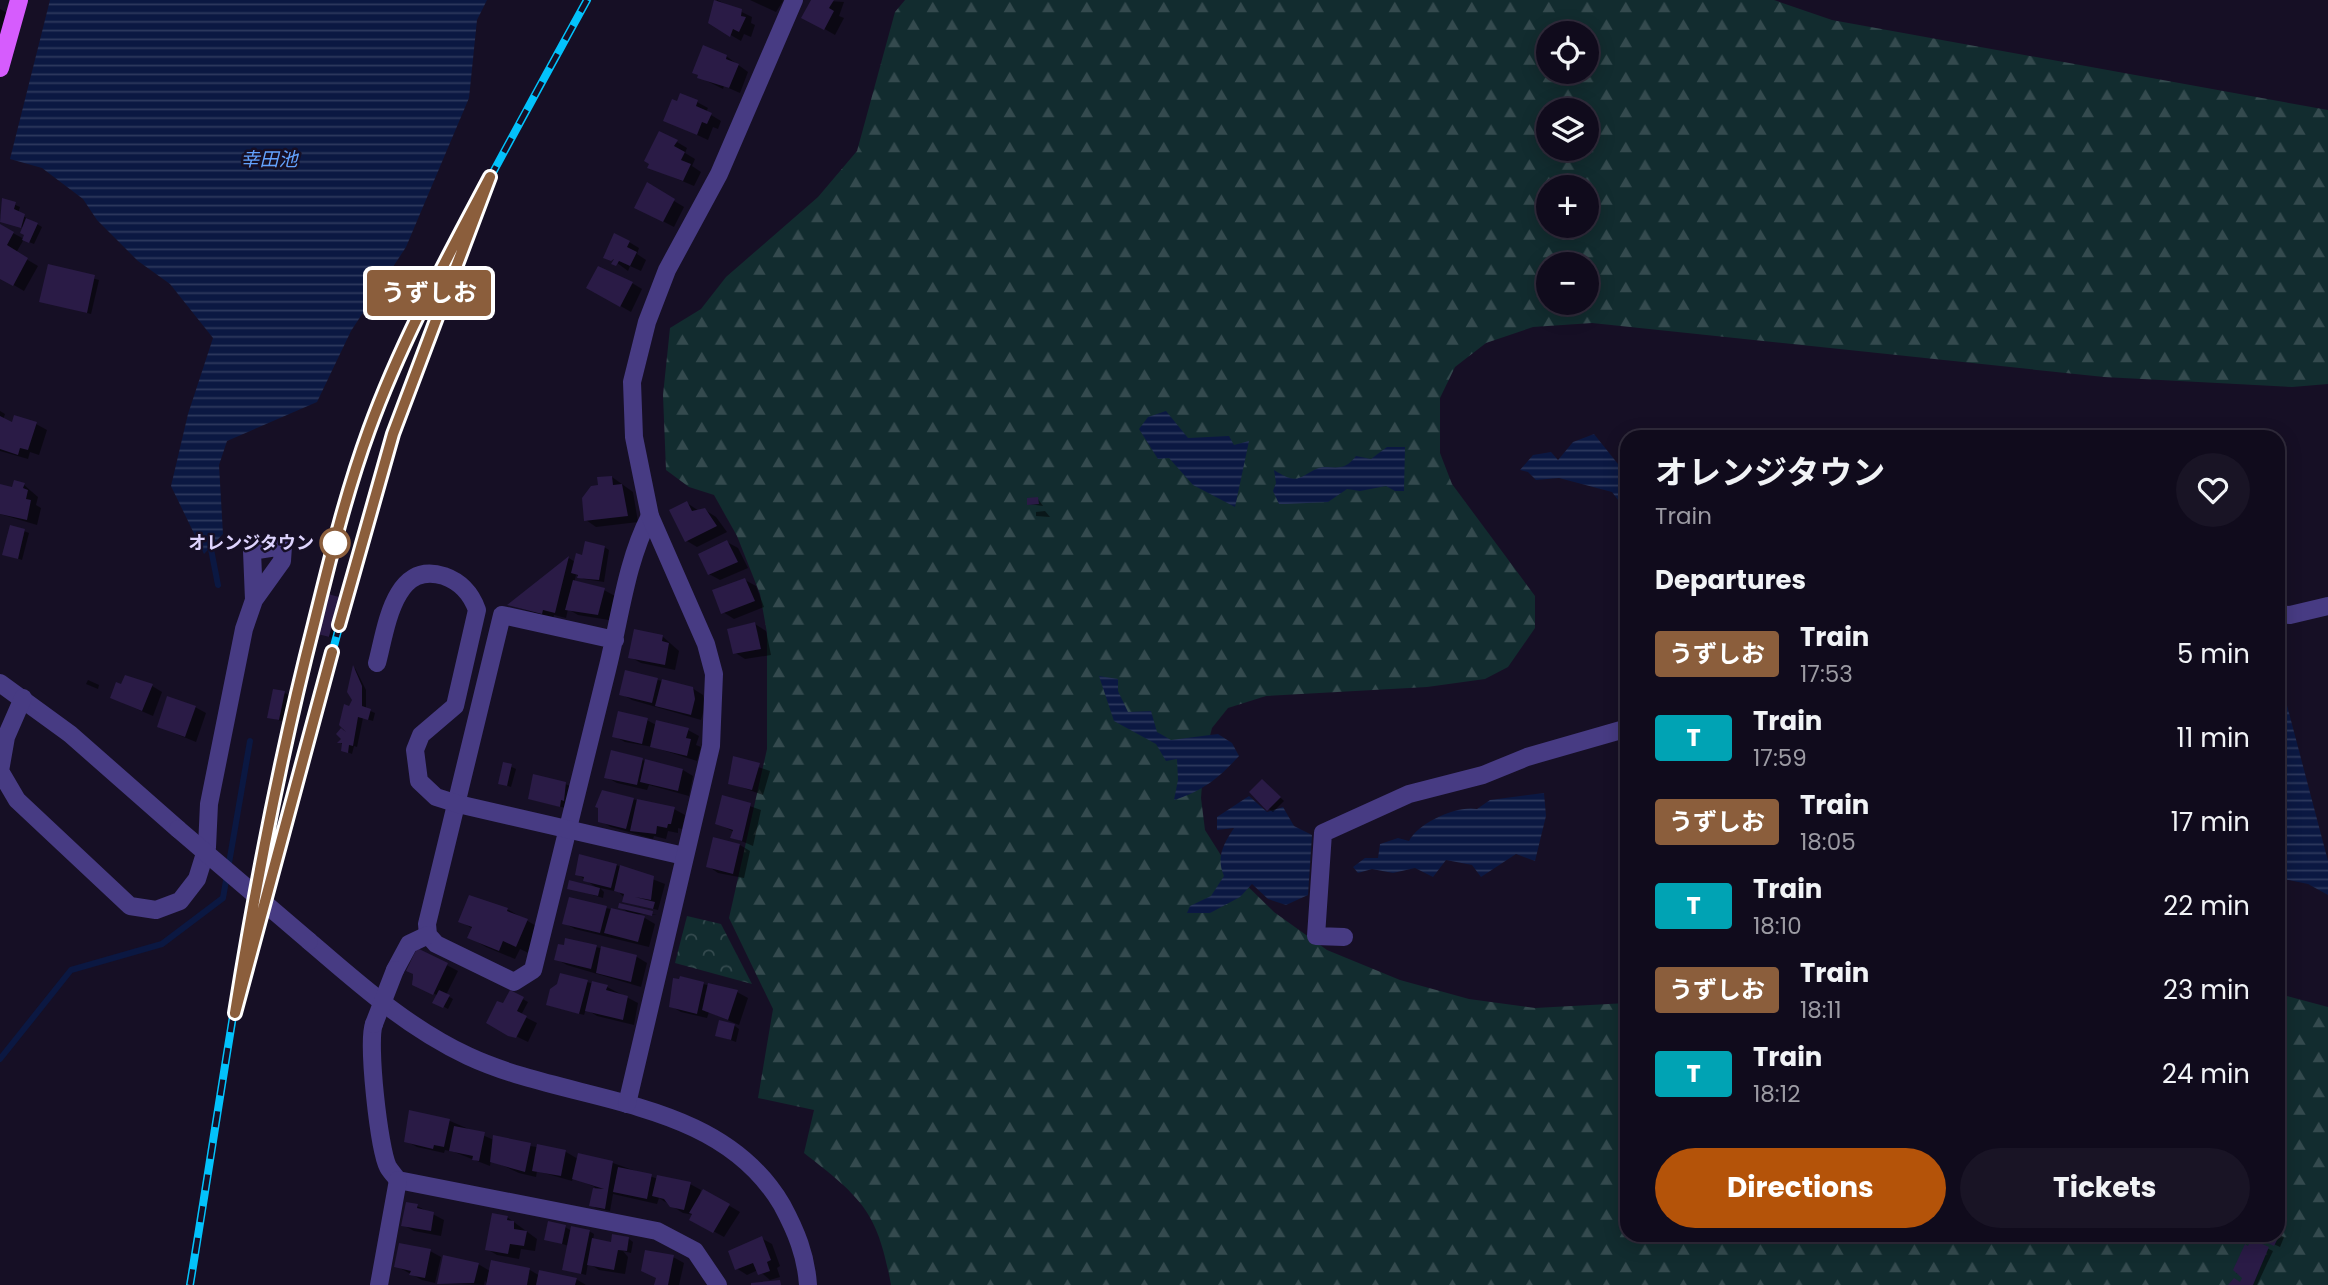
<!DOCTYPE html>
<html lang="en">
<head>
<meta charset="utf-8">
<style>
	body { margin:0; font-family:Poppins,"Noto Sans JP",sans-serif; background:#191425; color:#f1f3f6; height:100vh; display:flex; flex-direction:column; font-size:26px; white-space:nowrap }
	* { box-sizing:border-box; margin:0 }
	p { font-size:23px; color:#9c9ba3 }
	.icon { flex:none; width:38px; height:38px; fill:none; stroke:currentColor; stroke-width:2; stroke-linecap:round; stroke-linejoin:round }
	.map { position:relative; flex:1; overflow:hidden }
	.sheet { position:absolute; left:1620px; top:430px; width:665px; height:812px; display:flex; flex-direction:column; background:#100b1c; border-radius:21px; box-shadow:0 4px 18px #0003,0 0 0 2px #302b3b }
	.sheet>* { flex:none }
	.badge { padding:0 14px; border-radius:5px; font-size:24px; line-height:46px }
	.fabs { position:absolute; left:1536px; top:21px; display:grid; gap:14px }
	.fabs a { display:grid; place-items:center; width:63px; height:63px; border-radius:50%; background:#100b1c; box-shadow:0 4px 18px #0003,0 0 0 2px #302b3b; font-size:35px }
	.map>.badge { position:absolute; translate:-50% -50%; box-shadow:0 0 0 4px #fff }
	h2 { padding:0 35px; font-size:26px; line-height:63px }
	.round { display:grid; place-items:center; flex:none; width:74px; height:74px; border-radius:37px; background:#191425 }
	.headline { display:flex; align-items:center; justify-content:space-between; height:119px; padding:0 35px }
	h1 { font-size:33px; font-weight:700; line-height:52px }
	.button { display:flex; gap:14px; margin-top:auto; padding:14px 35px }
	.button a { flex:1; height:80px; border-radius:42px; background:#b45309; color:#fff; font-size:28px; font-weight:700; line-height:80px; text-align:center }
	.button a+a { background:#191425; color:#f1f3f6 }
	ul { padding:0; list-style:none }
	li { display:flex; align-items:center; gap:21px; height:84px; padding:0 35px }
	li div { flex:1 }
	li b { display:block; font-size:26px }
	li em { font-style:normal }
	li .badge { min-width:77px; font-weight:700; text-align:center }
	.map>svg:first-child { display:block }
	.forest { fill:url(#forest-firs); fill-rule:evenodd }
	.park { fill:url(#park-crowns) }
	.water { fill:url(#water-rules) }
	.shadow { fill:#0007 }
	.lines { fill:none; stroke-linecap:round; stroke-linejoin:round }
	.stream { stroke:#0b1842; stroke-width:6 }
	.building { fill:#2a1b46 }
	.minor { stroke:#473b83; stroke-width:18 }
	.major { stroke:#d65cfd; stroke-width:18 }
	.rail-casing { stroke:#03c2fb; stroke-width:8 }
	.rail { stroke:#160f25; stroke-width:5; stroke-dasharray:16; stroke-linecap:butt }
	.minor-bridge { stroke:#473b83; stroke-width:18 }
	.line-casing { stroke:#fff; stroke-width:16 }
	.line { stroke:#8b5e3c; stroke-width:10 }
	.stop-dot { fill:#fff; stroke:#8b5e3c; stroke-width:3.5 }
	.labels { text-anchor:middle; stroke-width:5; stroke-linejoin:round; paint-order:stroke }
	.stop-label { font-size:18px; font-weight:bold; fill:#ded4fe; stroke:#160f25; text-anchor:end }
	.water-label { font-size:19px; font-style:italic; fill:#63a2fd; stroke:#160f25 }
</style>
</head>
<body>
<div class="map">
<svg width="2328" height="1285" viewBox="0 0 2328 1285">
	<defs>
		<pattern id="forest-firs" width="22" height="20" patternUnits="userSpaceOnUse" patternTransform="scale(1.75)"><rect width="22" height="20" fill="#122c2f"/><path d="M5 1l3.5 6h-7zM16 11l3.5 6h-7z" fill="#344a4e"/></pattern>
		<pattern id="park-crowns" width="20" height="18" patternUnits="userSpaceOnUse" patternTransform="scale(1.75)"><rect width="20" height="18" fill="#122c2f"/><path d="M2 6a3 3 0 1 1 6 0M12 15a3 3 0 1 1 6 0" fill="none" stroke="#344a4e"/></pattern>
		<pattern id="water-rules" width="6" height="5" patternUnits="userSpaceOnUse" patternTransform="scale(1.75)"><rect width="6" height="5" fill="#0b1842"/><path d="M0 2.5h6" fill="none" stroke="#2e395e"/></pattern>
	</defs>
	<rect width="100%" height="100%" fill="#160f25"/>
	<path class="forest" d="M905,0H1774L1832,20L2328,110V384L2292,387L2104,377L1592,323L1533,327L1486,343L1455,367L1440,398V453L1452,484L1535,596V628L1508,667L1485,679L1427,687L1266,696L1228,708L1212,728L1204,759L1201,798L1205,830L1229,868L1274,912L1327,950L1400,980L1469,999L1535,1008L1627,1003L1628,1236H2278L2279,994L2328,1007V1285H891C878,1212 862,1198 804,1153L814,1110L758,1098L773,1009L729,918L767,749V633L760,594L737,536L714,495L689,487L666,470L663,395L670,328L701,309L726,277L818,197L857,151L895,12ZM1549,33H1587V72H1549ZM1549,110H1587V149H1549ZM1549,187H1587V226H1549ZM1549,264H1587V303H1549Z"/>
	<path class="park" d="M687,916L721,924L752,984L675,963Z"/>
	<g class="water">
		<path d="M50,0H487L477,20L469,98L406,247L351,331L317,402L227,441L219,465L223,534L204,554L171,486L188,414L213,338L170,284L138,261L97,220L83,199L42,168L10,159Z"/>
		<path d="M1166,411L1188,438L1229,436L1234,445L1249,441L1235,507L1193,485L1169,458L1158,459L1139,429L1148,417Z"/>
		<path d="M1594,434L1618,464L1627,460V506L1621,504L1612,492L1559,478L1536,480L1528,472L1520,470L1533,455L1551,452L1558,460L1573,442Z"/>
		<path d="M1387,447H1405L1404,491H1395L1386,486L1360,491L1347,489L1328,502L1286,504H1279L1273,491L1276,483L1274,470C1279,473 1285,477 1290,478C1300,481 1307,473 1316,469C1331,463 1342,475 1356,456L1371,459Z"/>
		<path d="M2278,671L2328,861V895L2308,884L2279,878Z"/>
		<path d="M1099,676L1118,679V691L1128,712L1151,711L1157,732L1171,740L1218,734L1232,743L1239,756C1219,778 1203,791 1174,800L1178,780L1177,759L1166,761L1156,744L1114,721Z"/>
		<path d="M1544,793L1546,816L1535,861L1516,854L1481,877L1472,865L1446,860L1433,877L1415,868L1393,873L1372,869L1358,873L1353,867L1365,858H1378L1380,844L1398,838L1409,841C1418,823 1457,805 1477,809L1490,800Z"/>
		<path d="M1249,796L1267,812L1283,807L1294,826L1312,835L1308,895L1286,905L1268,899L1252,884L1240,897L1210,913H1187L1190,906L1211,896L1224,876C1216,857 1223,845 1234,828L1217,830V817Z"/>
	</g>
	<g class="shadow">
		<path d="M717,0L752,17L751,23L755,25L751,37L744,34L741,41L710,23Z"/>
		<path d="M750,0H782L783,1L776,12Z"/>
		<path d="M814,0L844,2L839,16L844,18L835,35L804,17Z"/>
		<path d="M0,9L13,16L0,65Z"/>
		<path d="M726,56L748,72L740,93L724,86L723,89L699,77Z"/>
		<path d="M697,102L708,108L706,112L721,121L718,129L713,127L708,140L665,120L678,103Z"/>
		<path d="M677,142L687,148L685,153L695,159L692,166L701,172L694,186L649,167Z"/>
		<path d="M648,185L684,207L674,227L647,213Z"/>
		<path d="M4,200L20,207L18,213L42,227L34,244L29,242L24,228L0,221Z"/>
		<path d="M0,226L24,239L16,253L38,266L24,291L0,277Z"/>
		<path d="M629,242L639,248L637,254L646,260L641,271L630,266L628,271L605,254Z"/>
		<path d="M49,266L99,280L91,314L41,301Z"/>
		<path d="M632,283L642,289L631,312L589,288Z"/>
		<path d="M0,411L5,414L3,420L13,424H36L47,430L39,455L30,452L28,459L0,451Z"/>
		<path d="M612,477L633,492L638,522L596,527L586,520L600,487Z"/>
		<path d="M24,485L38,497L36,505L41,508L37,525L0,514V486L13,489Z"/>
		<path d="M1038,499L1043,506L1029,504Z"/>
		<path d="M687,503L699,511L705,510L716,517L727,532L697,547L687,541Z"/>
		<path d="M1045,511L1050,517L1036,516V512Z"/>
		<path d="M24,531L29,533L22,560L5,554Z"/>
		<path d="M727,542L738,548L748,568L720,580L709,574Z"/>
		<path d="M604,547L609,550L604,582L584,579L576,575L574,583L604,590L615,596L609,620L578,615L568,609L566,618L554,615L553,619L510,605L569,558L575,562Z"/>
		<path d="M745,580L756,586L764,607L734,619L723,612Z"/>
		<path d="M338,599L343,602L334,638L325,636L320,633Z"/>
		<path d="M755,624L766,631L771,655L745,659L734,652Z"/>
		<path d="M662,636L679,651L675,670L641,663L630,657Z"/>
		<path d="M355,668L366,690V709L375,713L373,721L363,718L357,747L354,746L352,754L343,750V745L340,742L343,739L338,734L344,728L354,700L349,692Z"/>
		<path d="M88,680L99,685L98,689L86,684Z"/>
		<path d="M658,680L692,688L703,695L705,706L701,720L632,700L621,694Z"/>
		<path d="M152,686L162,692L153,716L123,703Z"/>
		<path d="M285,693L289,695L284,722L269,717Z"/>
		<path d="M195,707L206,713L196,742L159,727Z"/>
		<path d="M647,720L656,725L688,730L699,736L696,745L701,747L697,761L653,747L625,742L614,736Z"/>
		<path d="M734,759L770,771L763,795L730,783Z"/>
		<path d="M642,760L683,770L693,776L689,796L649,785L647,790L617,783L606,777Z"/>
		<path d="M505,764L516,769L511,787L500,783Z"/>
		<path d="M1263,781L1284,801L1273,812L1269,809Z"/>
		<path d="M565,784L570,786L565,808L530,798Z"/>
		<path d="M602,792L674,809L685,815L682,829L678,828V833L668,831L666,839L654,836L653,839L611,827L600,821V808L597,806Z"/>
		<path d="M724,797L761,810L753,846L732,837L734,832L717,823Z"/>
		<path d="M740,845L750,851L744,878L718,873L708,866Z"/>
		<path d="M616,865L665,884L658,910L629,903L619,892L600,888L604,892L603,898L569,888H597L577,874Z"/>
		<path d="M620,907L657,915L638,914L655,924L649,947L575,929L564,923L606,908L629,913Z"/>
		<path d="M507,909L543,930L533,955L520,949L515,959L486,947L469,937L473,929L460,921Z"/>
		<path d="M596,947L637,957L647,963L641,987L567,965L556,959Z"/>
		<path d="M418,950L458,971L446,995L453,999L448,1009L435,1002L438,996L412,980Z"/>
		<path d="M587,982L607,987L638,1003L634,1025L597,1016L586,1009L584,1015L548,1005Z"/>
		<path d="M703,984L737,992L748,998L739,1025L709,1012L707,1018L681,1012L671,1006Z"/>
		<path d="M510,992L528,1002L521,1015L537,1023L528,1042L499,1028Z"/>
		<path d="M732,1024L739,1029L736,1042L717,1035Z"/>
		<path d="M410,1113L450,1121L494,1140L566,1152L578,1159L613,1163L658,1179L690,1184L701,1190L699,1198L704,1191L740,1212L724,1237L691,1219L694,1215L683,1213L659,1198L657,1204L613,1194L610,1211L596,1208L591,1205L595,1187L573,1178L572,1181L537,1171L536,1177L519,1173L491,1160L490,1166L454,1152L445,1150L444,1153L417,1147L406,1141Z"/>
		<path d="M417,1206L444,1220L441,1236L414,1231L403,1225Z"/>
		<path d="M507,1217L537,1239L535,1251L521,1249L519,1259L497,1255L487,1249Z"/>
		<path d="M565,1227L572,1231H589L594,1234L593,1240L614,1244L629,1239L633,1242L631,1253L623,1251L628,1257L625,1274L599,1270L588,1263L586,1275L564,1269L569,1246L546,1239Z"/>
		<path d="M2278,1234L2284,1237L2280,1247L2261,1238Z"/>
		<path d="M761,1238L772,1244L780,1266L777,1268L780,1277L770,1280L758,1270L747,1275L736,1268Z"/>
		<path d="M2252,1241L2273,1251L2257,1285H2231L2241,1284L2244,1277L2236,1273L2246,1247L2249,1248Z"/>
		<path d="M430,1251L441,1257L435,1283L422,1280L396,1266Z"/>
		<path d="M673,1257L684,1263L679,1285H657Z"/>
		<path d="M478,1264L490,1271L530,1270L540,1276L576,1279L586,1285H487L485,1280L484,1285L439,1283Z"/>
	</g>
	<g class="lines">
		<g class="stream">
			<path d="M209,539L218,585"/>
			<path d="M0,1059L71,970L162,944L223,898L250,741"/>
		</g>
	</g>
	<g class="building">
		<path d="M714,0L742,9L741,16L746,17L739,32L733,29L730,37L708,23Z"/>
		<path d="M811,0H834L829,8L834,11L824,30L801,18Z"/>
		<path d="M703,45L727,55L726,59L739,64L729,88L697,78L698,75L692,73Z"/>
		<path d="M680,93L698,100L696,106L712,113L707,124L702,122L697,135L663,121L672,99L677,101Z"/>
		<path d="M659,131L678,140L674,146L685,152L681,160L691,164L683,181L647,168L649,164L644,161Z"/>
		<path d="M647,182L675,199L663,222L634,208Z"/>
		<path d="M2,198L16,202L14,209L25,214L21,228L0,222Z"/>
		<path d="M26,218L38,223L29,243L22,240L24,235L20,233Z"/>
		<path d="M0,224L14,232L7,245L28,258L13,286L0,279Z"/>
		<path d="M614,233L630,241L627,247L637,252L630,266L619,261L616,266L611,264L614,259L611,261L603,258Z"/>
		<path d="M48,264L95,275L87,313L39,302Z"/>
		<path d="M598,266L633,282L620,307L586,288Z"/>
		<path d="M14,415L37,422L28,450L20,448L18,455L0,449V416L12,422Z"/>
		<path d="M612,476L613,485L622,484L628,516L584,521L582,498L591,486L598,485L597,477Z"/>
		<path d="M14,480L25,483L23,488L28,490L26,499L31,500L27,520L0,514V484L12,487Z"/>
		<path d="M1038,497L1039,504L1027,505V498Z"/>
		<path d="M687,501L692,511L705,508L717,526L685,542L669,510Z"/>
		<path d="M10,525L25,529L18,559L2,555Z"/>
		<path d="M727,540L738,562L708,575L698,554Z"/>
		<path d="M585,541L605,546L599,580L577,578L578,575L571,573L576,553L582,555Z"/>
		<path d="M569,556L555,613L543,610L542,614L507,605Z"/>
		<path d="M745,578L755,601L721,614L712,590Z"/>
		<path d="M573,580L605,588L598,615L565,610Z"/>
		<path d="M328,594L339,597L329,637L318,634Z"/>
		<path d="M755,622L761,649L733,654L727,629Z"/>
		<path d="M634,629L663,635L662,641L669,643L665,665L628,658Z"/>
		<path d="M353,665L362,686V706L371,709L368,720L358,717L353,746L349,745L348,753L341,751L342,743H337L341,739L336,734L341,728L346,732L339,725L344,704L349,706L352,700L347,692Z"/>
		<path d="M625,670L658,678L652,703L619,695Z"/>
		<path d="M125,675L153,684L142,711L110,698L116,682L121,684Z"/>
		<path d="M662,679L693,687L695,699L691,715L655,706Z"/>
		<path d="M273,689L285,691L279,720L267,718Z"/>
		<path d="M167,696L196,706L185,737L157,727Z"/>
		<path d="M618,711L648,718L642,744L612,737Z"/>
		<path d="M656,720L689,728L686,738L691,739L687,756L650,747Z"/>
		<path d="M611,750L643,758L637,785L604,778Z"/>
		<path d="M733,756L760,763L752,790L728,784Z"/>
		<path d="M645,759L683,769L678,791L640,782Z"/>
		<path d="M503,762L512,764L507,786L498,784Z"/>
		<path d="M533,774L566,782L564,801L561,800L560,807L528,799Z"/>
		<path d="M1262,779L1281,797L1267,811L1249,792Z"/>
		<path d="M602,790L634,798L626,829L598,822V808L595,807Z"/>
		<path d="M722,795L751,803L742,841L730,838L733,830L715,824Z"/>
		<path d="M637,799L675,807L671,824H668L667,828L657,826L656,834L630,831Z"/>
		<path d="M713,837L740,844L733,874L706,867Z"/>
		<path d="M579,854L617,864L611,888L583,881L584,877L575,875Z"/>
		<path d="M620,865L654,876L651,900L635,897L655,902L653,909L622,902L624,894L614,891Z"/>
		<path d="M569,880L600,888L598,896L567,889Z"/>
		<path d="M469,895L508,908L507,911L528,919L516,947L503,941L499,951L467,938L472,927L458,922Z"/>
		<path d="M569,897L607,906L600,933L562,924Z"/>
		<path d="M619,903L653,911L652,916L618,908Z"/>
		<path d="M611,908L645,916L638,942L604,933Z"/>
		<path d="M565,938L597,945L591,969L554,960L558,944L564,945Z"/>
		<path d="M601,946L637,955L631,982L596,973Z"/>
		<path d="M417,948L448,963L433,995L412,985L413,974L406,971Z"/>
		<path d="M560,973L588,980L579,1014L546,1005L550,989L557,984Z"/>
		<path d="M680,976L704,982L697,1014L669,1007L673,978L679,979Z"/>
		<path d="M592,981L608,985L606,990L628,996L623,1020L585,1011Z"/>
		<path d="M708,983L738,990L728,1020L702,1010Z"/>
		<path d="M439,990L450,995L443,1008L432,1003Z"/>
		<path d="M510,990L524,997L517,1011L527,1016L516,1038L508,1036L486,1023L497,1001L503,1003Z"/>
		<path d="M719,1020L735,1024L731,1040L715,1036Z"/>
		<path d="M409,1110L450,1119L444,1147L434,1145L433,1149L404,1142Z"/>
		<path d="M454,1126L485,1132L479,1161L472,1160L473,1156L449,1151Z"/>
		<path d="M493,1135L531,1143L525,1172L490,1162Z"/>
		<path d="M537,1144L566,1150L561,1176L532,1171Z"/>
		<path d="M578,1153L613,1161L605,1209L589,1206L593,1188L604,1189L572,1179Z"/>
		<path d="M618,1167L652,1174L647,1199L613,1192Z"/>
		<path d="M657,1175L691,1182L684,1210L670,1207L664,1199L652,1196Z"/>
		<path d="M703,1189L730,1204L713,1233L689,1220L692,1214L689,1213Z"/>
		<path d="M406,1202L418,1204L417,1208L434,1212L431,1231L401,1226Z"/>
		<path d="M492,1213L508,1216L507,1220L514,1221V1229L527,1231L524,1246L510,1244L508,1254L485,1250Z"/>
		<path d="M548,1221L566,1225L562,1244L544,1240Z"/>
		<path d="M571,1226L590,1230L581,1274L562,1270Z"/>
		<path d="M612,1234L629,1237L627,1251L618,1250L614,1270L587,1265L592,1238L611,1242Z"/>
		<path d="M762,1236L771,1260L767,1262L770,1271L758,1275L753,1263L735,1270L728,1251Z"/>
		<path d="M2260,1236H2279L2274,1246L2258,1238Z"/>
		<path d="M2251,1239L2269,1247L2253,1285H2228L2234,1278L2240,1282L2242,1278L2233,1270L2245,1244L2248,1246Z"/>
		<path d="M399,1243L431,1249L425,1278L409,1275L411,1271L394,1267Z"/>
		<path d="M645,1250L674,1255L668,1285H654L656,1278L641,1271Z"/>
		<path d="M443,1255L479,1263L474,1283L437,1284Z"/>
		<path d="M491,1260L530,1268L527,1285H486Z"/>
		<path d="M539,1270L577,1278L575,1285H536Z"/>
		<path d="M780,1280L781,1285H751V1283Z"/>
	</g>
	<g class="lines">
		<g class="minor">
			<path d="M2278,614L2290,615L2328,606"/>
			<path d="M615,640L502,615L427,924L428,935L436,944L514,982L533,970C558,870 583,770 607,670C620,619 626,562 650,516"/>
			<path d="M377,663C386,630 393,560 444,576C461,582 471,593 477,610L455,706L421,735L415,750L419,781L436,797L458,804L684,856"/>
			<path d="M0,683L70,734L178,829"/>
			<path d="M23,698L6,737L0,771L17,800L130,906L156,910L180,901L197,879L207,847L209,804L244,629L254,600L282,561L283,546L252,551L254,600"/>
			<path d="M1344,937L1316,936L1323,833L1409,794L1483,775L1527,757L1628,728"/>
			<path d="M309,941C359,984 408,1028 468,1056C573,1105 717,1095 782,1205C796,1231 806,1255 808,1285"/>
			<path d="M395,970L409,944L428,935"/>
			<path d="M374,1024C367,1042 379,1149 388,1167C391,1172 395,1176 398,1180L657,1231L695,1251L718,1285"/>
			<path d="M627,1104L711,746L714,674L706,644L650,516L634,437L632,382L647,322L667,270L719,174L794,0"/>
			<path d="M379,1285L398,1180"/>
		</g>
		<path class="major" d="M0,68L19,0"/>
		<defs>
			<g id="rail">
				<path d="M254,946L374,496L393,434L465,243"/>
				<path d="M190,1285C237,1000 273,706 368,431C391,365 424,302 457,240C499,160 543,80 587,0"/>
			</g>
		</defs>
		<use href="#rail" class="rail-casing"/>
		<use href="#rail" class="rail"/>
		<g class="minor-bridge">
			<path d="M178,829L309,941"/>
			<path d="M374,1024L395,970"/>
		</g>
	</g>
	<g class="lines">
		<defs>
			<path id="line" d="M332,652L235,1013C256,882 281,753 314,624C330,559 346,493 369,430C401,342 446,260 490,177L393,434L339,625"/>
		</defs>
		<use href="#line" class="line-casing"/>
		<use href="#line" class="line"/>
	</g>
	<circle class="stop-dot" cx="335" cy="543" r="14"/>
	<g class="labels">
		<g class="stop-label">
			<text x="314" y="549">オレンジタウン</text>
		</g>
		<g class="water-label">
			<text x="269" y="166">幸田池</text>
		</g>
	</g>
</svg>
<div class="fabs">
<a><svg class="icon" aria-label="locate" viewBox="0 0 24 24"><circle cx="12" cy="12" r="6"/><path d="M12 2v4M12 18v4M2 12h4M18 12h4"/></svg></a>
<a><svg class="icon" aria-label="layers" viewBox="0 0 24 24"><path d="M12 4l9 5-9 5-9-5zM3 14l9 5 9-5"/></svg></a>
<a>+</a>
<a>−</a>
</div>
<b class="badge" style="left:429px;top:293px;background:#8b5e3c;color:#fff">うずしお</b>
<section class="sheet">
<div class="headline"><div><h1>オレンジタウン</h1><p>Train</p></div><a class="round"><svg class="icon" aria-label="heart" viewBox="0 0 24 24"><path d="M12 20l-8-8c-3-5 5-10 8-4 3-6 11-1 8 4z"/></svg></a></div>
<h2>Departures</h2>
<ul>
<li><span class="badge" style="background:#8b5e3c;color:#fff">うずしお</span><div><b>Train</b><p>17:53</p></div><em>5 min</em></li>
<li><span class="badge" style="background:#00a3b4;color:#fff">T</span><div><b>Train</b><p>17:59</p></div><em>11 min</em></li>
<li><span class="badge" style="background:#8b5e3c;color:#fff">うずしお</span><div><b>Train</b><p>18:05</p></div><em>17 min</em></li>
<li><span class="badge" style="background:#00a3b4;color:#fff">T</span><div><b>Train</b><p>18:10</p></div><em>22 min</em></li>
<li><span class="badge" style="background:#8b5e3c;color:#fff">うずしお</span><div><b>Train</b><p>18:11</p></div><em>23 min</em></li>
<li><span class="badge" style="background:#00a3b4;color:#fff">T</span><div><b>Train</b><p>18:12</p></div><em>24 min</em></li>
</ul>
<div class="button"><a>Directions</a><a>Tickets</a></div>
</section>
</div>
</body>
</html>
